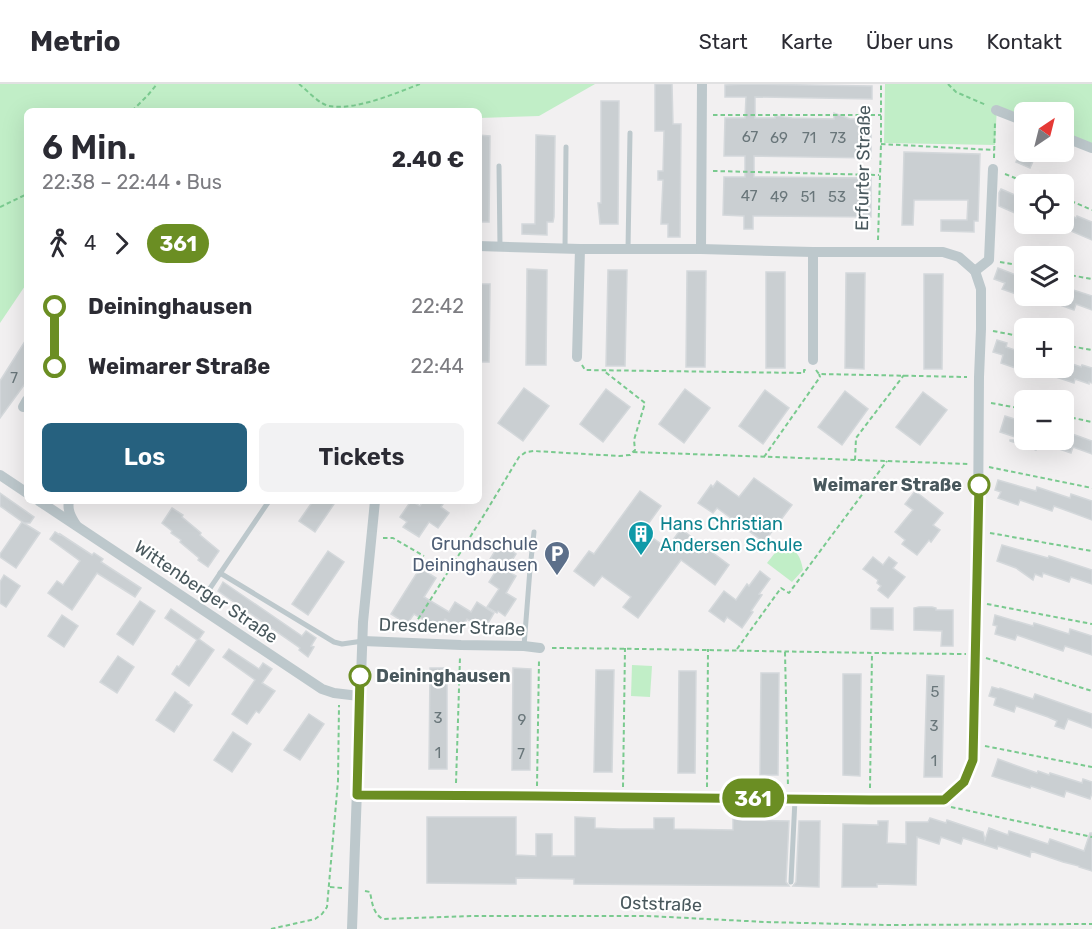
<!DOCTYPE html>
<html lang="de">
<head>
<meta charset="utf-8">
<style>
	body { margin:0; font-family:Rubik,sans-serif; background:#f2f2f3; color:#2b2b33; height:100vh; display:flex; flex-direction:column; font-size:22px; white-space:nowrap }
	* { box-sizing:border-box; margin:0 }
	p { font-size:20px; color:#7c7c81 }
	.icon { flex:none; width:33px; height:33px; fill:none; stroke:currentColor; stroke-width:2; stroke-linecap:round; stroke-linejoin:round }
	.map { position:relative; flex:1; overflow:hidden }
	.details { position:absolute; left:24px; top:24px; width:458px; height:396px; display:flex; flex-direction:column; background:#fff; border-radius:9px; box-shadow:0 6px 24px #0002 }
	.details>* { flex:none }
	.badge { padding:0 12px; border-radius:20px; font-size:21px; line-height:39px }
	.needle { width:39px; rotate:35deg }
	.fabs { position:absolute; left:1014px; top:18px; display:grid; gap:12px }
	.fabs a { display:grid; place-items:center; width:60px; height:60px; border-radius:9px; background:#fff; box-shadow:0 6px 24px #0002; font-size:30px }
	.map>.badge { position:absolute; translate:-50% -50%; box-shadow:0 0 0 3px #fff }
	.legs { display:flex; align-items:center; gap:9px; height:66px; padding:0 18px; font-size:20px }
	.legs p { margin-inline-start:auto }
	.headline { display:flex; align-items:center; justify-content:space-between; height:102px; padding:0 18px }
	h1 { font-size:33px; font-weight:600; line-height:45px }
	.cta { display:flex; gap:12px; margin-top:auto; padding:12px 18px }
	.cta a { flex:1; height:69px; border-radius:9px; background:#26617f; color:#fff; font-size:24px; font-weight:600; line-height:69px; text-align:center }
	.cta a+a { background:#f2f2f3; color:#2b2b33 }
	ul { padding:0 18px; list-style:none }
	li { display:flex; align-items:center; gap:21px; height:60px; font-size:22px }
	li i { display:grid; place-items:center; width:9px; height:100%; margin:0 8px; background:currentColor }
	li i::after { content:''; width:15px; height:15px; margin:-8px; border:4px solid; border-radius:50%; background:#fff }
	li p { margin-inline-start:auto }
	li:first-child i { background:linear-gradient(#0000 50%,currentColor 0) }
	li:last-child i { background:linear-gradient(currentColor 50%,#0000 0) }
	header { display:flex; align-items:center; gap:36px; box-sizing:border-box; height:84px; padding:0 30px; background:#fff; border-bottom:2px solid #e1e1e2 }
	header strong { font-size:28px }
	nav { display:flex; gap:33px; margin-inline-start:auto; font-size:21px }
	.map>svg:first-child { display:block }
	.green { fill:#c1eec7 }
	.building { fill:#cacfd2; stroke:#d4d8db; stroke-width:1.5 }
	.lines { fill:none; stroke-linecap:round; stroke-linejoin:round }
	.path { stroke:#7aca8f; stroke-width:2; stroke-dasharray:4.5 3; stroke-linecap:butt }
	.lane { stroke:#bdc8cc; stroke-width:5 }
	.street { stroke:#bdc8cc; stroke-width:10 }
	.line-1-casing { stroke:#fff; stroke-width:14 }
	.line-1 { stroke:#6b8e23; stroke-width:9 }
	.stop-1-dot { fill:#fff; stroke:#6b8e23; stroke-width:3 }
	.labels { text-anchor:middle; stroke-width:4.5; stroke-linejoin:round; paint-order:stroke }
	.number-label { font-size:15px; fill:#69767a }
	.street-label { font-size:18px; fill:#49585d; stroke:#fff }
	.stop-label { font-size:18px; font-weight:bold; fill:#49585d; stroke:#fff; text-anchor:end }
	.culture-label { font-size:18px; fill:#0d838f; stroke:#fff; text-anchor:start }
	.service-label { font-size:18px; fill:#4e5e75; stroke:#fff; text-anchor:end }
</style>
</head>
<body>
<header>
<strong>Metrio</strong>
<nav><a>Start</a><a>Karte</a><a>Über uns</a><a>Kontakt</a></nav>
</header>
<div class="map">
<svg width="1092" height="845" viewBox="0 0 1092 845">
	<rect width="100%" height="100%" fill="#f2f0f1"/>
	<g class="green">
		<path d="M0,0H595L539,32L479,34L478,27H27V199L0,239Z"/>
		<path d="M885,0H1092V61L1064,49V28H1024V33L997,22L995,61L884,59Z"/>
		<path d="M782,460C797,466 800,471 803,486L792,498L767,479Z"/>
		<path d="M632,581L652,582L650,613L631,612Z"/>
	</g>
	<g class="building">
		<path d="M655,0H672L673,40H681L680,153H668V140H661L663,96H658V87H663L664,47H655Z"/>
		<path d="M746,0L872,2V15L755,13V34H775V32L792,34L834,35V29L850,35H871V74L754,72V93L871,94V133L753,132V145H744V132L723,131L724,93H745V72H724L725,34H745L746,13H725V1Z"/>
		<path d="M601,17H619L618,140H600L598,119H601Z"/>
		<path d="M478,51L490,52L489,138H478Z"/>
		<path d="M536,51L555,52L554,133L553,138H547V151L522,150V140H535Z"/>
		<path d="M904,68L980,70L978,137H974V148L941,147V136H967L968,116H914L913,141H902Z"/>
		<path d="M1020,68H1037L1030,84L1016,78Z"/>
		<path d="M1001,105L1024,115V133L999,122V109Z"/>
		<path d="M1064,129L1076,134L1077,132L1092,138V156L1064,144Z"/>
		<path d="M998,184L1024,194V213L1002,205L1005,199L994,195Z"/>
		<path d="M527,185L547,186L546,281H526Z"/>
		<path d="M608,186H627L625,282H606Z"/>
		<path d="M687,187H706L705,283H686Z"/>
		<rect x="766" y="188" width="19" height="96"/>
		<path d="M846,189H865L864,285L845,284Z"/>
		<path d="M924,190H943L942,285H924Z"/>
		<path d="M479,200H490L489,278H478Z"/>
		<path d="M1064,203L1092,212V226L1076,220L1074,226L1038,213V212H1064Z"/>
		<path d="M27,254V297L0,334V297Z"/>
		<path d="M997,256L1007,259L1006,263L1024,269V287L1001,279L1003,271L993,268Z"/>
		<path d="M1064,277L1081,283L1082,281L1092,284V299L1089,298V300L1075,295L1074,299L1056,293L1033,287V284H1064Z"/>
		<path d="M524,304L549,322L523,357L498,339Z"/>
		<path d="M606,305L630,323L603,358L580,340Z"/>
		<path d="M685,305L710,324L684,359L659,340Z"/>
		<path d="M765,306L789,324L763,360L739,342Z"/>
		<path d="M845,307L868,325L842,361L818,343Z"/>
		<path d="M923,308L947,326L920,361L896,343Z"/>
		<path d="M1005,332L1024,338V354H1018L1000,348Z"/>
		<path d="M1064,347L1092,357V370L1073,363L1071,369L1039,358L1036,366L1010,357V356H1064Z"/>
		<path d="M754,394L792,421L764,458L717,424L713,429L698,419L711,401L713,403L717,397L739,413Z"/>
		<path d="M998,396L1036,407L1037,403L1070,414L1071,410L1092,417V436L1054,422L1052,427L1020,416L1018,421L998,414L1001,408L995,406Z"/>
		<path d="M640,407L661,422L643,447L667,464L681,445L729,481L715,501L681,476L638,534L623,523L631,513L602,492L594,502L574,487L589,467L594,470Z"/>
		<path d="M915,407L943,429L933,441L940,446L931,458L929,456L917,471L902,460L905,456L895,448L913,426L905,420Z"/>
		<path d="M0,409L34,433L30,439H24L0,422Z"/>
		<path d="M313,417H336L315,448L299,437Z"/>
		<path d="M411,417L420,422L423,417H445L441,423L449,429L438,444L429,438L419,453L403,443L407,438L400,433Z"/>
		<path d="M172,424L183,431L182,433L201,449L200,451L219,467L208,483L198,476L199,474L180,458L181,456L171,449L172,447L162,439Z"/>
		<path d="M22,438L40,449L16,484L0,473V470Z"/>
		<path d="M55,448L60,451V450L92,471L94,469L103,475L101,478L141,504L135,513L97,489L72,526L48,509L57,497L63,501L80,477L50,455Z"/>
		<path d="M500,459L516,470L506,486L516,492L506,509L516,515L505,532L498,527L497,529L487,523L499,505L489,498L499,482L490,475Z"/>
		<path d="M1002,461L1048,474L1049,472L1092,486V500L1071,493L1069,498L1043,489L1042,493L1035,490L1033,496L1016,484L997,477Z"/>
		<path d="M328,467L344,478L308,531L292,520Z"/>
		<path d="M873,473L883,481L889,473L897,479L893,484L905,493L888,514L878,506L881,502L877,499L878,496L863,485Z"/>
		<path d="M420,484L436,494L424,513L449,528L455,518L471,528L477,518L494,529L484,546L467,535L461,545L445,535L439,545L414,530L407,540L391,530Z"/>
		<path d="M760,487L770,495L759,510L762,511L751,527L753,528L742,544L727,533L724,538L709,527L724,507L736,516L747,500L749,502Z"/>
		<path d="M4,491L20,502L6,523L0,519V498Z"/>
		<path d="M223,498L302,552L306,547L316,554L311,562L314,563L308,573L299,566L300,564L218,507Z"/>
		<path d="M140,517L155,527L133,561L117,550Z"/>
		<path d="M919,523H932L936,524V526H953V562H941L942,547L914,546V524Z"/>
		<path d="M871,524H893V546L871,545Z"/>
		<path d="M171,525L204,548L199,555L214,566L189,602L172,590L177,582L179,583L197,556L165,534Z"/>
		<path d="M62,531L78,542L64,563L48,552Z"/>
		<path d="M995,531L1033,542L1034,539L1069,550L1070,545L1092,552V571L1065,562L1063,567L1017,551L1015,556L995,550L997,542L993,541Z"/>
		<path d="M229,565L259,585L263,579L272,585L262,599L275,607L259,629L256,627L247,640L232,630L255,596L223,573Z"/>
		<path d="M118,572L134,583L117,609L100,598Z"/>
		<path d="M430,584H447V685H429Z"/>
		<path d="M513,584L531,585L530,686H512Z"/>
		<path d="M596,586H614L612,688H594Z"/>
		<path d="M679,587H696L695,689H678Z"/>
		<path d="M761,589H779L778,691H760Z"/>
		<path d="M843,590H861L860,692L843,691Z"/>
		<path d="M927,591L944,592L942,693H924Z"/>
		<path d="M992,603L999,605L1000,604L1033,615L1035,610L1092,630V644L1068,635L1064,645L1055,642L1057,637L1048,633L1016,622L1014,628L994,621L996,614L989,612Z"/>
		<path d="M175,608L189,618L188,619L192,621L174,648L156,636Z"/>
		<path d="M309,630L324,640L300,676L284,666Z"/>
		<path d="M233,648L251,660L232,688L214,676Z"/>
		<path d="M998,675L1037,689L1038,687L1049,691L1050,689L1082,699L1083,695L1092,698V709L1090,715L1066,707L1064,713L1031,702L1030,704L992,692Z"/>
		<path d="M427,733H516V771L536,772V750H552V772H575V733L595,734V744L619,745H654V734H674V745L733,746V735H743V736L789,737L786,798L789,802L574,800V795L516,794V800L427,799Z"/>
		<path d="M930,734L946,739L947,736L983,748L985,756L989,744L1008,751L1009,747L1048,760L1050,755L1084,767L1090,749H1092V787L1079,783V782L1063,778L1031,767L1030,773L998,762L997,765L963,754L961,760L941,753L939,760L917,753L916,801L877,800V803H842L843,740L878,741V737H888L887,759L906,760V738H928Z"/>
		<path d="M799,737H820L819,803L793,802L796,798Z"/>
	</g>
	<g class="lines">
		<g class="path">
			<path d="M299,0C308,7 319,20 329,22C355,27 396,9 420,0"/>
			<path d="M948,0L956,8L986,21"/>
			<path d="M132,27L148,11L157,0"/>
			<path d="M713,31H881"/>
			<path d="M881,60L994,66"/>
			<path d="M994,74L995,38"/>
			<path d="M713,87L879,91"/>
			<path d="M1005,90L1030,100"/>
			<path d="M1064,114L1092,126"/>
			<path d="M0,123L27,110"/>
			<path d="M878,156L881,60V0"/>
			<path d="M1000,178L1024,182"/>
			<path d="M1064,190L1092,195"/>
			<path d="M993,247L1024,253"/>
			<path d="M1064,261L1092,266"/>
			<path d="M582,281L585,286L804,289V286H807"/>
			<path d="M816,286L819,290L967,293"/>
			<path d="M991,319L1024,325"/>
			<path d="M1064,332L1092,338"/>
			<path d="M633,368L969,380"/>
			<path d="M764,373L820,293L819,290"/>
			<path d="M855,376L856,354L904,291"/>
			<path d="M989,383L1092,404"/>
			<path d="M990,449L1092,467"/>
			<path d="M383,454H393L424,472"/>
			<path d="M987,520L1092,540"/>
			<path d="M410,548L484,431L519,373L526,368L534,367L619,372L630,371L635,366L634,356L645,319L604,287"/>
			<path d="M552,564C690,565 828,569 966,570"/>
			<path d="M737,565L781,504L789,509L887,377"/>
			<path d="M785,568L788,703"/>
			<path d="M986,574L1092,607"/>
			<path d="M985,662L1092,683"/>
			<path d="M456,699L460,573"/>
			<path d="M537,702L539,576"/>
			<path d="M623,703L625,564"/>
			<path d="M707,703L708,565"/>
			<path d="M870,704L872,569"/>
			<path d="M951,723L1092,753"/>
			<path d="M330,803L342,804"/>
			<path d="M365,807L370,808C372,818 373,830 383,835L471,832H647L766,838L886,841L1092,840"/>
			<path d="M271,845L315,835L322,830L327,823L338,697L339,621"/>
		</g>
		<g class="lane">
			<path d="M499,82L500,163"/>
			<path d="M565,164L566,63"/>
			<path d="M628,165L630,49"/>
			<path d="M220,489L334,558L342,560L363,557"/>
			<path d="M198,522L269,417"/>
			<path d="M524,562L530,485L534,448"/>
			<path d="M791,798L795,715"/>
		</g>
		<g class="street">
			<path d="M996,26L1024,37"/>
			<path d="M1064,53L1092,64"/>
			<path d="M478,162L580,165H701L813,168H943L959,173L975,187"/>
			<path d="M701,165L702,0"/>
			<path d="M975,187L989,176L993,85"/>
			<path d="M577,273L580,165"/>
			<path d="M813,276V168"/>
			<path d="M23,323L27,316"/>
			<path d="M0,391L27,409"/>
			<path d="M39,417L322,605L334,609L359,612"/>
			<path d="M69,417C67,426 71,433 76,441"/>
			<path d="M363,557L461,561L524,562L540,564"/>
			<path d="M357,711L536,712L870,716L943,715C962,702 964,696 973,676L978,447L979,293L981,245V205L975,187"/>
			<path d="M352,845L363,538L375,417"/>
		</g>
	</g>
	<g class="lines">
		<defs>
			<path id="line-1" d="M360,592L357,711L536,712L870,716H944L964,698L973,676L979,401"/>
		</defs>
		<use href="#line-1" class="line-1-casing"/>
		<use href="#line-1" class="line-1"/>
	</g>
	<defs>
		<symbol id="building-pin" viewBox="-11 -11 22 30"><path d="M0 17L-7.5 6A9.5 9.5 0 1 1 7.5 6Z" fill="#0f9aa8" stroke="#fff"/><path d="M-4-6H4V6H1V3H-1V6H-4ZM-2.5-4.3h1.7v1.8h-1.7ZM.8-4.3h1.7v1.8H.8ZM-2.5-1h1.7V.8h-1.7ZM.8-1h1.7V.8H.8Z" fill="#fff"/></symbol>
		<symbol id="parking-pin" viewBox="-11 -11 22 30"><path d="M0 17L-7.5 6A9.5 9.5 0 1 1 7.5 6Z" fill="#5c6f8a" stroke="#fff"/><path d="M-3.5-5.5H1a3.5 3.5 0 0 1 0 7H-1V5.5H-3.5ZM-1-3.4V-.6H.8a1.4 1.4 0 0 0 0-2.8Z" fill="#fff"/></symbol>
	</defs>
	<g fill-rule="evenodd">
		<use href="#building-pin" x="626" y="435" width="30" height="40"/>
		<use href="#parking-pin" x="542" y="455" width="30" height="40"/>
	</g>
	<g class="stop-1-dot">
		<circle cx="979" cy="401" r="10"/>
		<circle cx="360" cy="592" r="10"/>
	</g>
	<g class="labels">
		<g class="number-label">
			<text x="750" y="58">67</text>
			<text x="779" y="59">69</text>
			<text x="809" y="59">71</text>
			<text x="838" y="59">73</text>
			<text x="749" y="117">47</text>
			<text x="779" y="118">49</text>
			<text x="808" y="118">51</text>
			<text x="837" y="118">53</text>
			<text x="14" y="299">7</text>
			<text x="935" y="613">5</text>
			<text x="438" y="639">3</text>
			<text x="522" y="641">9</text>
			<text x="934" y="647">3</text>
			<text x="438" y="674">1</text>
			<text x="521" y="675">7</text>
			<text x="934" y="682">1</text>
		</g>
		<g class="street-label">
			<text transform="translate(863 84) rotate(-89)" y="6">Erfurter Straße</text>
			<text transform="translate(206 508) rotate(34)" y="6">Wittenberger Straße</text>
			<text transform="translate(452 543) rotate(2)" y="6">Dresdener Straße</text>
			<text transform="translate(661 820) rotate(2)" y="6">Oststraße</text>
		</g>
		<g class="stop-label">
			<text x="962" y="407">Weimarer Straße</text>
			<text x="376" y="598" text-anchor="start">Deininghausen</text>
		</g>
		<g class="culture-label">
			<text x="660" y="446">Hans Christian<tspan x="660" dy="21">Andersen Schule</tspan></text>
		</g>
		<g class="service-label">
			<text x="538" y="466">Grundschule<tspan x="538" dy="21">Deininghausen</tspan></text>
		</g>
	</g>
</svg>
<div class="fabs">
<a><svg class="needle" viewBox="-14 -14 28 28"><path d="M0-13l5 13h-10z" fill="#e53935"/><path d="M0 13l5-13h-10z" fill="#7c7c81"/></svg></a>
<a><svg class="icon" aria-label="locate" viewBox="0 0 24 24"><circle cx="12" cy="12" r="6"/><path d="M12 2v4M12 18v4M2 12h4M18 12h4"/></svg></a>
<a><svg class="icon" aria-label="layers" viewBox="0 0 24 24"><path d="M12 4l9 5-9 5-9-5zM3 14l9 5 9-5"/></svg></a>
<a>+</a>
<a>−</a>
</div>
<b class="badge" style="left:753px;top:714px;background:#6b8e23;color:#fff">361</b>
<section class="details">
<div class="headline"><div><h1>6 Min.</h1><p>22:38 – 22:44 · Bus</p></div><b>2.40 €</b></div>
<div class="legs"><svg class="icon" aria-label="walk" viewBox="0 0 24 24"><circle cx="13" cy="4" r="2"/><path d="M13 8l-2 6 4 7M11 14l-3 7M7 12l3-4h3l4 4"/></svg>4<svg class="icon" aria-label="forward" viewBox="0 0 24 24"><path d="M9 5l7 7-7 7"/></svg><b class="badge" style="background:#6b8e23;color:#fff">361</b></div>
<ul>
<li><i style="color:#6b8e23"></i><b>Deininghausen</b><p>22:42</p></li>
<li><i style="color:#6b8e23"></i><b>Weimarer Straße</b><p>22:44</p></li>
</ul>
<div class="cta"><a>Los</a><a>Tickets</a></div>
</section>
</div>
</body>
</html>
